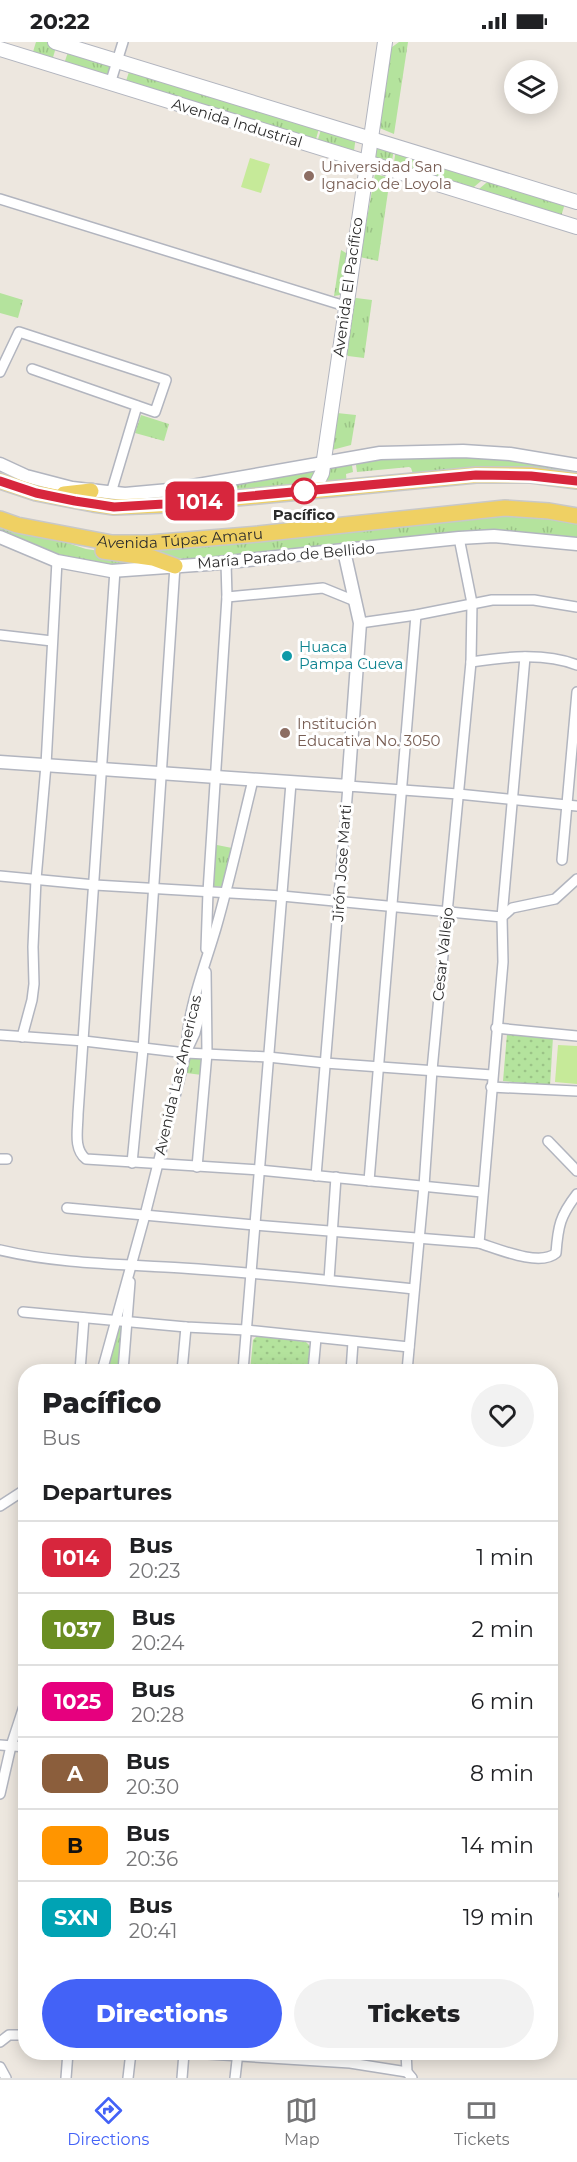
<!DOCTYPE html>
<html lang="en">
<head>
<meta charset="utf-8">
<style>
	body { margin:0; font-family:Montserrat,sans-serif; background:#f2f2f2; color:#202124; height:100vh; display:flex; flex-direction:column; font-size:22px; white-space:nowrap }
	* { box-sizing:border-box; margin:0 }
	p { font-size:20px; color:#757577 }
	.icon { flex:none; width:33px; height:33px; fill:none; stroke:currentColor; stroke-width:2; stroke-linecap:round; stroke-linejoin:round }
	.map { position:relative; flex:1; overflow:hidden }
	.panel { position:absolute; left:18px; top:1322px; width:540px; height:696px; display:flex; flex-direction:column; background:#fff; border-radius:24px; box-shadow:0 3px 15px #0003 }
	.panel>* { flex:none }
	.badge { padding:0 12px; border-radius:9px; font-size:21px; line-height:39px }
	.controls { position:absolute; left:504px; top:18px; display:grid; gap:12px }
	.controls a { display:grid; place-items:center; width:54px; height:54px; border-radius:50%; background:#fff; box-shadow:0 3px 15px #0003; font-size:30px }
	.map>.badge { position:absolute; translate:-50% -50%; box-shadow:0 0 0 3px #fff }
	h2 { padding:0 24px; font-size:22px; line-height:54px }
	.round { display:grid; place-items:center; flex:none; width:63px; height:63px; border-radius:32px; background:#f2f2f2 }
	.overview { display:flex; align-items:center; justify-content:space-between; height:102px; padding:0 24px }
	h1 { font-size:28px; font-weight:800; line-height:45px }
	.action { display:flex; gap:12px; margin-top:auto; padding:12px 24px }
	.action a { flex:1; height:69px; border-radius:36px; background:#4362f7; color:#fff; font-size:24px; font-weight:800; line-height:69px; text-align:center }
	.action a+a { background:#f2f2f2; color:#202124 }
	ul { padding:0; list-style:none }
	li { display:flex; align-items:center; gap:18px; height:72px; padding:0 24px; border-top:2px solid #e0e0e0 }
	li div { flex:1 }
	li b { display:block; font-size:22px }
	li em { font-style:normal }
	li .badge { min-width:66px; font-weight:700; text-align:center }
	.status { display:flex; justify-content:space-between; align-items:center; height:42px; padding:0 30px; background:#fff; direction:ltr }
	.status svg { height:16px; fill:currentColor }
	.dock { display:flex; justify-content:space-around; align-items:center; height:84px; border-top:2px solid #e0e0e0; background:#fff; font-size:16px; color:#757577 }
	.dock a { display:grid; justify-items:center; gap:3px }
	.dock .selected { color:#4362f7 }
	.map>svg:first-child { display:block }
	.grass { fill:url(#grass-tufts) }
	.park { fill:url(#park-dots) }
	.pitch { fill:#c6ea99 }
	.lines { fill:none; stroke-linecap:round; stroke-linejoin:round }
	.minor-casing { stroke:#b2b5bf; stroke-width:12 }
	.tertiary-casing { stroke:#b2b5bf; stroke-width:15 }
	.secondary-casing { stroke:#b2b5bf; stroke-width:16 }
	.primary-casing { stroke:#c8c8c8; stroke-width:18 }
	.minor { stroke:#fff; stroke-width:9 }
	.tertiary { stroke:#fff; stroke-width:12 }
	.secondary { stroke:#fff; stroke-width:14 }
	.primary { stroke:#efd063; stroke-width:15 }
	.line-casing { stroke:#fff; stroke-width:14 }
	.line { stroke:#d7263d; stroke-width:9 }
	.education-dot { fill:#8d6e63; stroke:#fff; stroke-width:2 }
	.stop-dot { fill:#fff; stroke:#d7263d; stroke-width:3 }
	.culture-dot { fill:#0f9aa8; stroke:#fff; stroke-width:2 }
	.labels { text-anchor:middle; stroke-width:6; stroke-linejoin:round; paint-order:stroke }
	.street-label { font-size:15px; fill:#2c2c2c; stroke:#fff }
	.education-label { font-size:15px; fill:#785e54; stroke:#fff; text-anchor:start }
	.stop-label { font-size:15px; font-weight:bold; fill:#2c2c2c; stroke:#fff }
	.culture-label { font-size:15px; fill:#0d838f; stroke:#fff; text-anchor:start }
</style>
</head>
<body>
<div class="status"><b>20:22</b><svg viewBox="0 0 49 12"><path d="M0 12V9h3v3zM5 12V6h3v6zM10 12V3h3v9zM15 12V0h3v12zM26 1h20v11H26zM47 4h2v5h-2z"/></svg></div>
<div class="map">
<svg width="577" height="2036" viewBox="0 0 577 2036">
	<defs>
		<pattern id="grass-tufts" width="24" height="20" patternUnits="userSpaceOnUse" patternTransform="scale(1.5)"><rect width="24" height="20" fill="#b4e39d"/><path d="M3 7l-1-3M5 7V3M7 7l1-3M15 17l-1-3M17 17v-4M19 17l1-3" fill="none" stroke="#9bc387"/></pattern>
		<pattern id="park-dots" width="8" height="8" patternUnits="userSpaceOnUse" patternTransform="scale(1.5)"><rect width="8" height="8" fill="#b4e39d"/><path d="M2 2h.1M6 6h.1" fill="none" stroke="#9bc387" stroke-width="1.8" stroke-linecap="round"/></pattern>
	</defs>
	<rect width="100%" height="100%" fill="#ede7df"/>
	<g class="grass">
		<path d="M36,0H51L56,5L52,19L32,13Z"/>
		<path d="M399,0H408L394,92L377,85L388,8Z"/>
		<path d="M68,10L116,20L109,40L64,22Z"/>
		<path d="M131,24L320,83L314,104L124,45Z"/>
		<path d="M322,84L356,94L353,116L316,104Z"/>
		<path d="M371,98L394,105L391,127L367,121Z"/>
		<path d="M396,106L438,119L432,140L393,128Z"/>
		<path d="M440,120L487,134L468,150L434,140Z"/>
		<path d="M375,132L390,136L378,219L360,215Z"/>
		<path d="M492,136L566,158L560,178L473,152Z"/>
		<path d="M341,208L351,214L346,252L334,254Z"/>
		<path d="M0,251L23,258L18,276L0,271Z"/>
		<path d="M356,256L372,258L364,316L348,314L345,310L352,259Z"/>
		<path d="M337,371L356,373L351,403L332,408Z"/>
		<path d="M141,373L169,382L164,399L135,391Z"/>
		<path d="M459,411L577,427V435H414L411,426L409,425L357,430L355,416Z"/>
		<path d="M351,417L353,430L346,432L347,444L327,442L324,438L323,428Z"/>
		<path d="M321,421L314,443L174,460H86L91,451L125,453Z"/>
		<path d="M503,468L577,475V500L494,493L209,520L85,504Z"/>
		<path d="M0,479L86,507L189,522L110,527L84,523L0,493Z"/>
		<path d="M212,802L232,806L223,845L210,844Z"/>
		<path d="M190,1012L203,1013L202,1033L186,1031Z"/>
		<path d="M120,1280L126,1281L122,1329H108Z"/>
	</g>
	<g class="park">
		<path d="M510,990L553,995L550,1044L503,1039L507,992Z"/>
		<path d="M257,1294L306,1300L313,1307L311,1329H250L253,1298Z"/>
	</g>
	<g class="pitch">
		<path d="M250,116L270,122L261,151L241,145Z"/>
		<path d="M558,1003L577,1004V1042L555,1040Z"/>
	</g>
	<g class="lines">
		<defs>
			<g id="minor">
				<path d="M110,42L123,0"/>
				<path d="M0,157L345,264"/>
				<path d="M0,330L19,290L166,338L155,370L32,327"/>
				<path d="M111,451L137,364"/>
				<path d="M115,528L78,1072C78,1087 73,1107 86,1117L259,1128L482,1150"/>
				<path d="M227,555L323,546L355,559"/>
				<path d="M360,581L416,573L492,558H534L577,565"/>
				<path d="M0,593L52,599"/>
				<path d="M471,620C505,615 544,610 577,623"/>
				<path d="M562,818L577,650"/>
				<path d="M0,834L95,843L282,854L502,875L512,866L555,857L577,837"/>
				<path d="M206,907L208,850L227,555L226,520"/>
				<path d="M496,986L577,994"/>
				<path d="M0,993L84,999L186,1011L268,1015L325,1021L492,1033"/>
				<path d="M22,995L32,958L34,942L33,905L36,837L46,723L57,519"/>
				<path d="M188,1006L195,991L203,960"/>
				<path d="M491,1045L577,1049"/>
				<path d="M548,1099L577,1129"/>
				<path d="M0,1117H7"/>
				<path d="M132,1121L143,1007L175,524"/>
				<path d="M197,1125L207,1011L206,930"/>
				<path d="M316,1134L348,744L458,752L577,764"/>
				<path d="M369,1139L416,573"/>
				<path d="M67,1166L254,1183L479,1201C498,1207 540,1225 556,1211C558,1184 560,1174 577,1152"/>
				<path d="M479,1201L503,920L502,875L525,615"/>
				<path d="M0,1208C59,1222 121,1222 182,1226C259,1231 337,1239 414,1247"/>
				<path d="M329,1238L336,1135"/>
				<path d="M23,1270L186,1285L246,1288L409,1305"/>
				<path d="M80,1329L84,1276"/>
				<path d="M102,1329L145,1173L186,1011C187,968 204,927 216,886C230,837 241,787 253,738"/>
				<path d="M123,1329L130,1240"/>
				<path d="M182,1329L186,1285"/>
				<path d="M243,1329L291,741"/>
				<path d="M313,1329L316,1296"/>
				<path d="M351,1329L353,1300"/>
				<path d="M407,1329L424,1144L432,1028L471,620L472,561L459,496"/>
				<path d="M0,1464L26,1447"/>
				<path d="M0,1703L26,1705"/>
				<path d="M0,1752L11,1704L26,1658"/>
				<path d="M550,1854L553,1853"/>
				<path d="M0,2000L9,1993H26"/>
				<path d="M175,2010L350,2021L407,2030"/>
				<path d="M406,2010L407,2030L412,2036"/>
				<path d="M0,2025L6,2036"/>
				<path d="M66,2036L68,2010"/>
				<path d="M128,2036L131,2010"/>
				<path d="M182,2036L184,2011"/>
				<path d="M235,2036L238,2010"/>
			</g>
			<g id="tertiary">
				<path d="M0,422L26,434L72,446L125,452L169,448L380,411L463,409L510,412L577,423"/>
				<path d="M0,495L57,519L111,529L209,522L459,496L494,494L577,502"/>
				<path d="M0,720L348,744L360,581L344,509"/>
			</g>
			<g id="secondary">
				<path d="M55,0L577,160"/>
				<path d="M0,7L577,185"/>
				<path d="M311,448L317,441L322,431L385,0"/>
			</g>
			<g id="primary">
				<path d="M0,439L36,451L93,462L114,465L164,463L476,433H531L577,439"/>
				<path d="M64,452L91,449"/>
				<path id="s1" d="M0,477L17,483L112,501H149L258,492L505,466L549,469L577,474"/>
				<path d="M103,509L153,516L175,524"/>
			</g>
		</defs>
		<use href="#minor" class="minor-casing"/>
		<use href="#tertiary" class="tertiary-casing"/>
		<use href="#secondary" class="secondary-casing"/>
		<use href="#primary" class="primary-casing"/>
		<use href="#minor" class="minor"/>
		<use href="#tertiary" class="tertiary"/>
		<use href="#secondary" class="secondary"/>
		<use href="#primary" class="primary"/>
	</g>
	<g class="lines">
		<defs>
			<path id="line" d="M0,439L36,451L75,459L114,465L164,462L476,433L531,434L577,439"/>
		</defs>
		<use href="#line" class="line-casing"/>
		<use href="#line" class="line"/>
	</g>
	<g class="education-dot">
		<circle cx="309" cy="134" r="6"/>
		<circle cx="285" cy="691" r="6"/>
	</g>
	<circle class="stop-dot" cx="304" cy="449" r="12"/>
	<circle class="culture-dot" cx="287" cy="614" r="6"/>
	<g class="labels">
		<g class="street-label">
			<text transform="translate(237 81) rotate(17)" y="5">Avenida Industrial</text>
			<text transform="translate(348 245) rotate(-82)" y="5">Avenida El Pacífico</text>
			<text dy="5" stroke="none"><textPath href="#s1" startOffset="183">Avenida Túpac Amaru</textPath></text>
			<text transform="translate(286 514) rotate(-5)" y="5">María Parado de Bellido</text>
			<text transform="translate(342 821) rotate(-86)" y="5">Jirón Jose Marti</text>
			<text transform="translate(443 912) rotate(-84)" y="5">Cesar Vallejo</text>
			<text transform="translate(178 1033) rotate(-77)" y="5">Avenida Las Americas</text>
		</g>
		<g class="education-label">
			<text x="321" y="130">Universidad San<tspan x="321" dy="17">Ignacio de Loyola</tspan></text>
			<text x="297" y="687">Institución<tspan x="297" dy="17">Educativa No. 3050</tspan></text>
		</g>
		<g class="stop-label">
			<text x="304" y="478">Pacífico</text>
		</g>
		<g class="culture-label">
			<text x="299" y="610">Huaca<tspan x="299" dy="17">Pampa Cueva</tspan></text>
		</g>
	</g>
</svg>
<div class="controls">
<a><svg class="icon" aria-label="layers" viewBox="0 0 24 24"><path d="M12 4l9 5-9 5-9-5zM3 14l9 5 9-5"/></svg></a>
</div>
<b class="badge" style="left:200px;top:459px;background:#d7263d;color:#fff">1014</b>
<section class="panel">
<div class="overview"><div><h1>Pacífico</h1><p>Bus</p></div><a class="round"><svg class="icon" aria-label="heart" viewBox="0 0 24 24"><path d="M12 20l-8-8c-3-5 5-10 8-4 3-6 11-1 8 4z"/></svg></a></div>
<h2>Departures</h2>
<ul>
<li><span class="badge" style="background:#d7263d;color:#fff">1014</span><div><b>Bus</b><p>20:23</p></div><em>1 min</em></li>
<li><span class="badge" style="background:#6b8e23;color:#fff">1037</span><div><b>Bus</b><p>20:24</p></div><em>2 min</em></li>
<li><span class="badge" style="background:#e6007e;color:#fff">1025</span><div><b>Bus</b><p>20:28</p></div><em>6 min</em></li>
<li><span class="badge" style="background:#8b5e3c;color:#fff">A</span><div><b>Bus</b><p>20:30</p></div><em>8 min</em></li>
<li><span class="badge" style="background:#ff9500;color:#111">B</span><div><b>Bus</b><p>20:36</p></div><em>14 min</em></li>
<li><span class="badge" style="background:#00a3b4;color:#fff">SXN</span><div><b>Bus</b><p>20:41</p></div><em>19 min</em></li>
</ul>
<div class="action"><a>Directions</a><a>Tickets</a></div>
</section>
</div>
<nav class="dock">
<a class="selected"><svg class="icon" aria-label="directions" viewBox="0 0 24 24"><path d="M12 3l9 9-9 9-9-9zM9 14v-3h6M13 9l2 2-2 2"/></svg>Directions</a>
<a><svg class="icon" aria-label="map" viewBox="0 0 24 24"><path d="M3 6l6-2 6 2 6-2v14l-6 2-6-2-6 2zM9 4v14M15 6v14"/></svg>Map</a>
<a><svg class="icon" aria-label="tickets" viewBox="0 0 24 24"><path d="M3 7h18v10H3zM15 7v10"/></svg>Tickets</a>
</nav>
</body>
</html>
